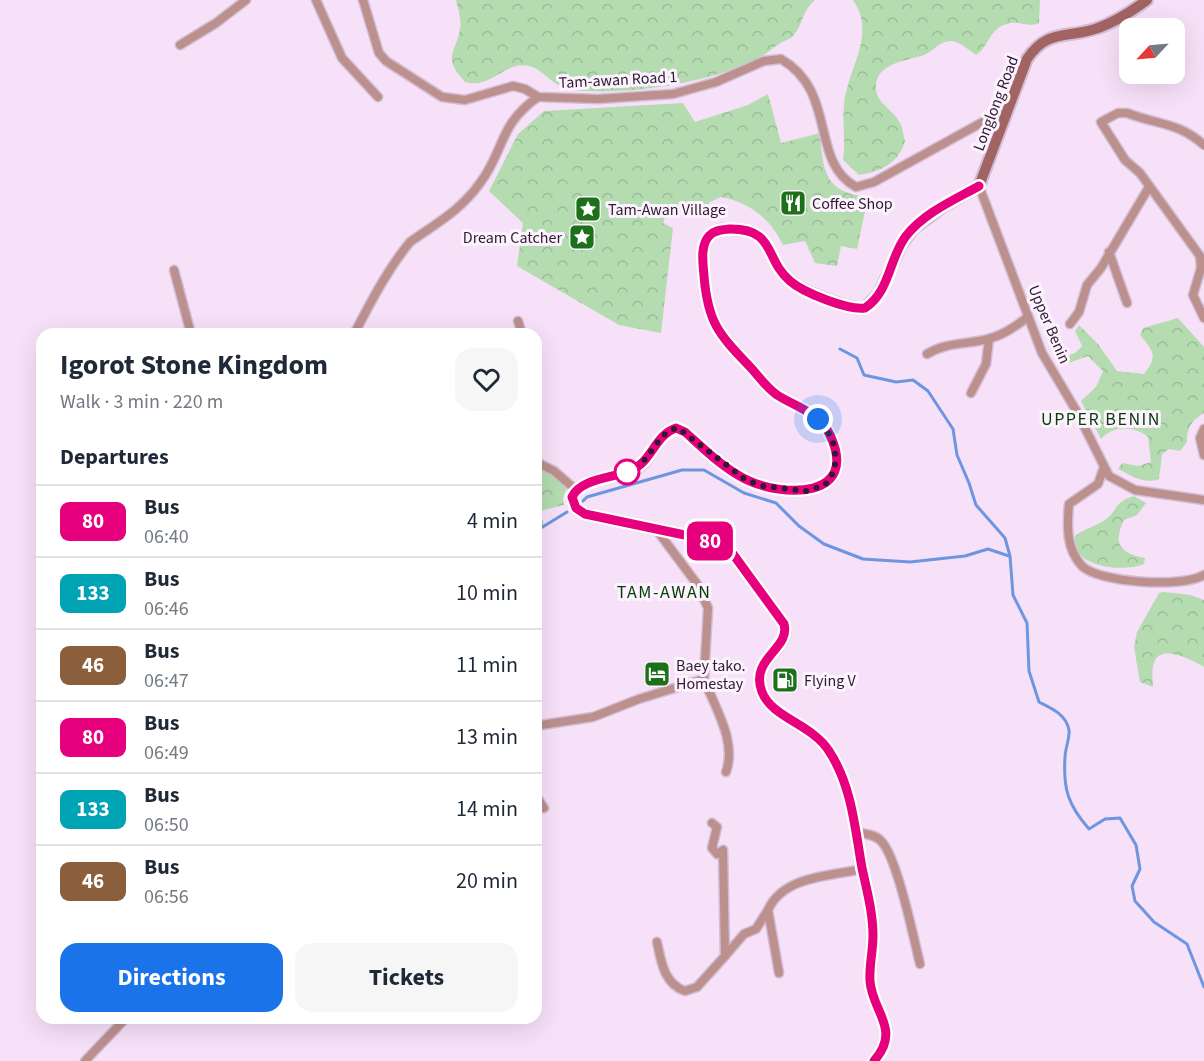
<!DOCTYPE html>
<html lang="en">
<head>
<meta charset="utf-8">
<style>
	body { margin:0; font-family:"Source Sans 3",sans-serif; background:#f6f6f7; color:#1f2937; height:100vh; display:flex; flex-direction:column; font-size:22px; white-space:nowrap }
	* { box-sizing:border-box; margin:0 }
	p { font-size:20px; color:#747a83 }
	.icon { flex:none; width:33px; height:33px; fill:none; stroke:currentColor; stroke-width:2; stroke-linecap:round; stroke-linejoin:round }
	.map { position:relative; flex:1; overflow:hidden }
	.side { position:absolute; left:36px; top:328px; width:506px; height:696px; display:flex; flex-direction:column; background:#fff; border-radius:18px; box-shadow:0 6px 24px #0002 }
	.side>* { flex:none }
	.badge { padding:0 12px; border-radius:9px; font-size:21px; line-height:39px }
	.needle { width:39px; rotate:244deg }
	.fabs { position:absolute; left:1119px; top:18px; display:grid; gap:12px }
	.fabs a { display:grid; place-items:center; width:66px; height:66px; border-radius:12px; background:#fff; box-shadow:0 6px 24px #0002; font-size:30px }
	.you { position:absolute; width:30px; height:30px; margin:-15px; border:4px solid #fff; border-radius:50%; background:#1a73e8; box-shadow:0 0 0 9px #1a73e833 }
	.map>.badge { position:absolute; translate:-50% -50%; box-shadow:0 0 0 3px #fff }
	h2 { padding:0 24px; font-size:22px; line-height:54px }
	.round { display:grid; place-items:center; flex:none; width:63px; height:63px; border-radius:18px; background:#f6f6f7 }
	.overview { display:flex; align-items:center; justify-content:space-between; height:102px; padding:0 24px }
	h1 { font-size:28px; font-weight:700; line-height:45px }
	.button { display:flex; gap:12px; margin-top:auto; padding:12px 24px }
	.button a { flex:1; height:69px; border-radius:18px; background:#1a73e8; color:#fff; font-size:24px; font-weight:700; line-height:69px; text-align:center }
	.button a+a { background:#f6f6f7; color:#1f2937 }
	ul { padding:0; list-style:none }
	li { display:flex; align-items:center; gap:18px; height:72px; padding:0 24px; border-top:2px solid #e0e1e3 }
	li div { flex:1 }
	li b { display:block; font-size:22px }
	li em { font-style:normal }
	li .badge { min-width:66px; font-weight:700; text-align:center }
	.map>svg:first-child { display:block }
	.forest { fill:url(#forest-crowns) }
	.lines { fill:none; stroke-linecap:round; stroke-linejoin:round }
	.stream { stroke:#6e95df; stroke-width:3 }
	.street-casing { stroke:#d3bdd5; stroke-width:11 }
	.secondary-casing { stroke:#d3bdd5; stroke-width:14 }
	.street { stroke:#bc908d; stroke-width:8 }
	.secondary { stroke:#a26462; stroke-width:10 }
	.line-casing { stroke:#fff; stroke-width:14 }
	.line { stroke:#e6007e; stroke-width:9 }
	.walk { stroke:#2f1b31; stroke-width:6; stroke-dasharray:0 10.8 }
	.stop-dot { fill:#fff; stroke:#e6007e; stroke-width:3 }
	.labels { text-anchor:middle; stroke-width:6; stroke-linejoin:round; paint-order:stroke }
	.street-label { font-size:16px; fill:#2f1b31; stroke:#fdf3ff }
	.poi-label { font-size:16px; fill:#2f1b31; stroke:#fdf3ff; text-anchor:start }
	.neighbourhood-label { font-size:18px; letter-spacing:1.5px; fill:#053d05; stroke:#fdf3ff }
</style>
</head>
<body>
<div class="map">
<svg width="1204" height="1061" viewBox="0 0 1204 1061">
	<defs>
		<pattern id="forest-crowns" width="20" height="18" patternUnits="userSpaceOnUse" patternTransform="scale(1.5)"><rect width="20" height="18" fill="#b4dcb0"/><path d="M2 6a3 3 0 1 1 6 0M12 15a3 3 0 1 1 6 0" fill="none" stroke="#9bbc98"/></pattern>
	</defs>
	<rect width="100%" height="100%" fill="#f7e1f9"/>
	<g class="forest">
		<path d="M456,0H815C803,10 803,23 794,35C791,39 783,41 779,44C772,48 767,54 760,57C714,83 625,96 573,90C552,87 543,69 529,66C506,60 490,90 465,82C442,56 455,55 460,29C462,20 458,9 456,0Z"/>
		<path d="M853,0H1040L1039,23C1028,28 1021,21 1011,23C988,27 991,45 976,55C969,50 960,42 952,41C940,40 934,51 924,55C907,61 874,63 876,89C877,104 894,110 900,123C903,128 903,135 905,141C899,163 880,172 859,175L843,160C846,142 842,123 844,104C848,67 877,35 853,0Z"/>
		<path d="M768,94L781,143L820,133C823,170 824,193 868,197L857,249L841,246L837,266L815,263L805,241L783,245C771,219 749,202 721,197L710,202L699,214L670,204L663,223L673,228L661,333L619,325L517,266L523,223L489,191L518,134L544,111L683,103L695,122L748,105Z"/>
		<path d="M1178,318L1204,347V413C1192,420 1186,429 1187,442L1180,451L1169,449L1162,454L1159,479C1145,485 1130,475 1118,469L1122,463L1138,466L1151,462L1148,437C1135,426 1113,425 1101,439L1081,401L1096,387L1103,371L1088,356L1060,366L1058,360L1075,353L1082,346L1075,331L1079,325L1098,344L1117,371L1144,374C1159,356 1153,351 1140,335L1143,328Z"/>
		<path d="M536,465L547,470L567,487L563,498L564,505L540,511L544,525L536,529Z"/>
		<path d="M1134,496L1146,503L1137,515L1124,520C1112,545 1121,553 1145,558L1144,564C1127,571 1093,569 1079,554C1075,549 1075,542 1075,536C1085,528 1095,527 1105,520C1118,511 1113,502 1134,496Z"/>
		<path d="M1164,592L1191,595L1204,600V667C1192,660 1160,643 1154,663C1151,670 1153,680 1153,687L1140,682L1134,647L1137,632L1159,593Z"/>
	</g>
	<g class="lines">
		<g class="stream">
			<path d="M840,349L857,358L864,375L896,382L913,380L928,391L953,429L957,455L969,483L976,505L1005,538L1010,556L1013,595L1027,623L1029,671L1039,702C1051,708 1066,714 1069,730C1070,738 1065,749 1065,757C1063,789 1068,805 1089,829L1105,819L1120,818L1136,845L1140,869L1132,886L1135,901L1154,922L1187,944L1204,987"/>
			<path d="M583,501L587,497L682,470H704L744,493L776,503L799,526L824,544L863,559L910,562L965,556L988,549L1009,556"/>
			<path d="M536,531L567,512"/>
		</g>
		<defs>
			<g id="street">
				<path d="M316,0L342,58L378,97"/>
				<path d="M363,0L379,53L386,61L442,97L465,100L513,86L525,89L538,97L598,99L673,94L716,82L764,61L781,59C838,92 809,161 856,187L874,182L1008,108"/>
				<path d="M180,45L216,23L246,0"/>
				<path d="M1204,145C1178,122 1158,125 1127,113H1118L1101,122L1125,160L1140,173L1200,256L1201,268L1193,295L1204,318"/>
				<path d="M979,186L1042,353L1077,412L1109,476L1135,490L1204,500"/>
				<path d="M1109,252L1127,303"/>
				<path d="M174,270L191,334"/>
				<path d="M518,321L522,334"/>
				<path d="M1070,324L1079,312L1087,285L1101,268L1149,187"/>
				<path d="M354,334C371,302 387,270 410,242C437,223 461,210 480,183C505,150 498,125 538,97"/>
				<path d="M927,354C948,341 970,345 991,338C1005,334 1017,325 1028,317"/>
				<path d="M971,393L986,364L989,339"/>
				<path d="M1204,429L1200,438L1204,455"/>
				<path d="M536,462L554,471L576,490"/>
				<path d="M1104,467L1098,484L1069,504C1067,526 1066,549 1082,566C1099,583 1183,588 1204,575"/>
				<path d="M704,679C715,708 737,741 726,772"/>
				<path d="M536,728L541,725L593,717L639,699L704,679L708,608L697,584L656,529"/>
				<path d="M536,796L544,808"/>
				<path d="M712,823L717,827L712,848L717,854L723,850L725,956L744,934L756,929L768,910"/>
				<path d="M856,832C864,834 875,834 881,841C897,856 914,940 920,964"/>
				<path d="M657,942C661,961 664,984 685,991L697,987L725,956"/>
				<path d="M779,973L768,910C783,876 830,876 863,869"/>
				<path d="M85,1061L126,1018"/>
			</g>
			<path id="secondary" d="M874,1061C902,1028 872,1013 870,981C869,966 873,951 873,936C873,913 867,890 862,868C855,829 852,786 829,751C812,725 772,718 762,692C749,658 792,649 784,624L733,554L718,545L699,538L585,514L576,508L572,497C582,476 618,479 637,468C653,458 656,434 676,428L685,432C704,449 723,468 745,479C784,498 860,499 830,435C820,413 796,407 777,395C767,388 760,378 752,369C720,335 708,325 704,276C703,263 700,246 709,236C714,230 722,229 729,229C776,228 764,259 790,281C804,292 847,310 865,308L879,294L901,245L913,229L944,206L979,186L1027,59C1048,28 1067,39 1098,28C1115,22 1132,11 1147,0"/>
		</defs>
		<use href="#street" class="street-casing"/>
		<use href="#secondary" class="secondary-casing"/>
		<use href="#street" class="street"/>
		<use href="#secondary" class="secondary"/>
	</g>
	<g class="lines">
		<defs>
			<path id="line" d="M874,1061C902,1029 872,1012 870,981C869,966 873,951 873,936C873,913 867,891 862,868C855,829 852,786 829,751C812,724 772,718 762,692C749,658 791,649 784,624L733,554L718,545L699,538L585,514L576,508L572,497C581,478 615,478 632,470C652,461 655,435 676,428L685,432C704,449 723,468 745,479C783,498 860,499 830,435C820,413 796,407 777,395C767,388 760,378 752,369C720,335 708,325 704,276C703,263 700,246 709,236C714,230 722,230 729,229C776,228 764,259 790,281C804,293 847,310 865,308C890,292 889,258 906,236C924,213 954,200 979,186"/>
		</defs>
		<use href="#line" class="line-casing"/>
		<use href="#line" class="line"/>
		<path class="walk" d="M627,472C651,465 655,432 678,428L746,480L763,486L806,491L825,485L835,470V450L832,438L818,419"/>
	</g>
	<defs>
		<symbol id="restaurant-square" viewBox="-11 -11 22 22"><rect x="-9" y="-9" width="18" height="18" rx="4" fill="#1c7019" stroke="#fdf3ff"/><path d="M-5-6h1v4h1v-4h1v4h1v-4h1v5L-1.5 .5V6h-2V.5L-5-1ZM5-6V6H3V1.5H1.5Q1.5-4 5-6Z" fill="#fff"/></symbol>
		<symbol id="sight-square" viewBox="-11 -11 22 22"><rect x="-9" y="-9" width="18" height="18" rx="4" fill="#1c7019" stroke="#fdf3ff"/><path d="M0-6L1.8-2.2L6-1.7L2.9 1.2L3.7 5.4L0 3.3L-3.7 5.4L-2.9 1.2L-6-1.7L-1.8-2.2Z" fill="#fff"/></symbol>
		<symbol id="hotel-square" viewBox="-11 -11 22 22"><rect x="-9" y="-9" width="18" height="18" rx="4" fill="#1c7019" stroke="#fdf3ff"/><path d="M-6-4.5h1.5V1H6V5H4.5V3h-9V5H-6ZM-4 0a1.8 1.8 0 1 1 3.6 0ZM.5 0V-2.5h3Q6-2.5 6 0Z" fill="#fff"/></symbol>
		<symbol id="fuel-square" viewBox="-11 -11 22 22"><rect x="-9" y="-9" width="18" height="18" rx="4" fill="#1c7019" stroke="#fdf3ff"/><path d="M-5.5-6h7V0h2V4h1.3V-2.5L3-4.5l.8-.8L6-3V5H2.5V1h-1V6h-7ZM-4.2-4.7v3.2H.2V-4.7Z" fill="#fff"/></symbol>
	</defs>
	<g fill-rule="evenodd">
		<use href="#restaurant-square" x="778" y="188" width="30" height="30"/>
		<use href="#sight-square" x="573" y="194" width="30" height="30"/>
		<use href="#sight-square" x="567" y="222" width="30" height="30"/>
		<use href="#hotel-square" x="642" y="659" width="30" height="30"/>
		<use href="#fuel-square" x="770" y="665" width="30" height="30"/>
	</g>
	<circle class="stop-dot" cx="627" cy="472" r="12"/>
	<g class="labels">
		<g class="street-label">
			<text transform="translate(618 79) rotate(-3)" y="6">Tam-awan Road 1</text>
			<text transform="translate(995 103) rotate(-69)" y="6">Longlong Road</text>
			<text transform="translate(1050 324) rotate(67)" y="6">Upper Benin</text>
		</g>
		<g class="poi-label">
			<text x="812" y="209">Coffee Shop</text>
			<text x="608" y="215">Tam-Awan Village</text>
			<text x="562" y="243" text-anchor="end">Dream Catcher</text>
			<text x="676" y="671">Baey tako.<tspan x="676" dy="18">Homestay</tspan></text>
			<text x="804" y="686">Flying V</text>
		</g>
		<g class="neighbourhood-label">
			<text x="1101" y="425">UPPER BENIN</text>
			<text x="664" y="598">TAM-AWAN</text>
		</g>
	</g>
</svg>
<div class="fabs">
<a><svg class="needle" viewBox="-14 -14 28 28"><path d="M0-13l5 13h-10z" fill="#e53935"/><path d="M0 13l5-13h-10z" fill="#747a83"/></svg></a>
</div>
<div class="you" style="left:818px;top:419px"></div>
<b class="badge" style="left:710px;top:541px;background:#e6007e;color:#fff">80</b>
<section class="side">
<div class="overview"><div><h1>Igorot Stone Kingdom</h1><p>Walk · 3 min · 220 m</p></div><a class="round"><svg class="icon" aria-label="heart" viewBox="0 0 24 24"><path d="M12 20l-8-8c-3-5 5-10 8-4 3-6 11-1 8 4z"/></svg></a></div>
<h2>Departures</h2>
<ul>
<li><span class="badge" style="background:#e6007e;color:#fff">80</span><div><b>Bus</b><p>06:40</p></div><em>4 min</em></li>
<li><span class="badge" style="background:#00a3b4;color:#fff">133</span><div><b>Bus</b><p>06:46</p></div><em>10 min</em></li>
<li><span class="badge" style="background:#8b5e3c;color:#fff">46</span><div><b>Bus</b><p>06:47</p></div><em>11 min</em></li>
<li><span class="badge" style="background:#e6007e;color:#fff">80</span><div><b>Bus</b><p>06:49</p></div><em>13 min</em></li>
<li><span class="badge" style="background:#00a3b4;color:#fff">133</span><div><b>Bus</b><p>06:50</p></div><em>14 min</em></li>
<li><span class="badge" style="background:#8b5e3c;color:#fff">46</span><div><b>Bus</b><p>06:56</p></div><em>20 min</em></li>
</ul>
<div class="button"><a>Directions</a><a>Tickets</a></div>
</section>
</div>
</body>
</html>
